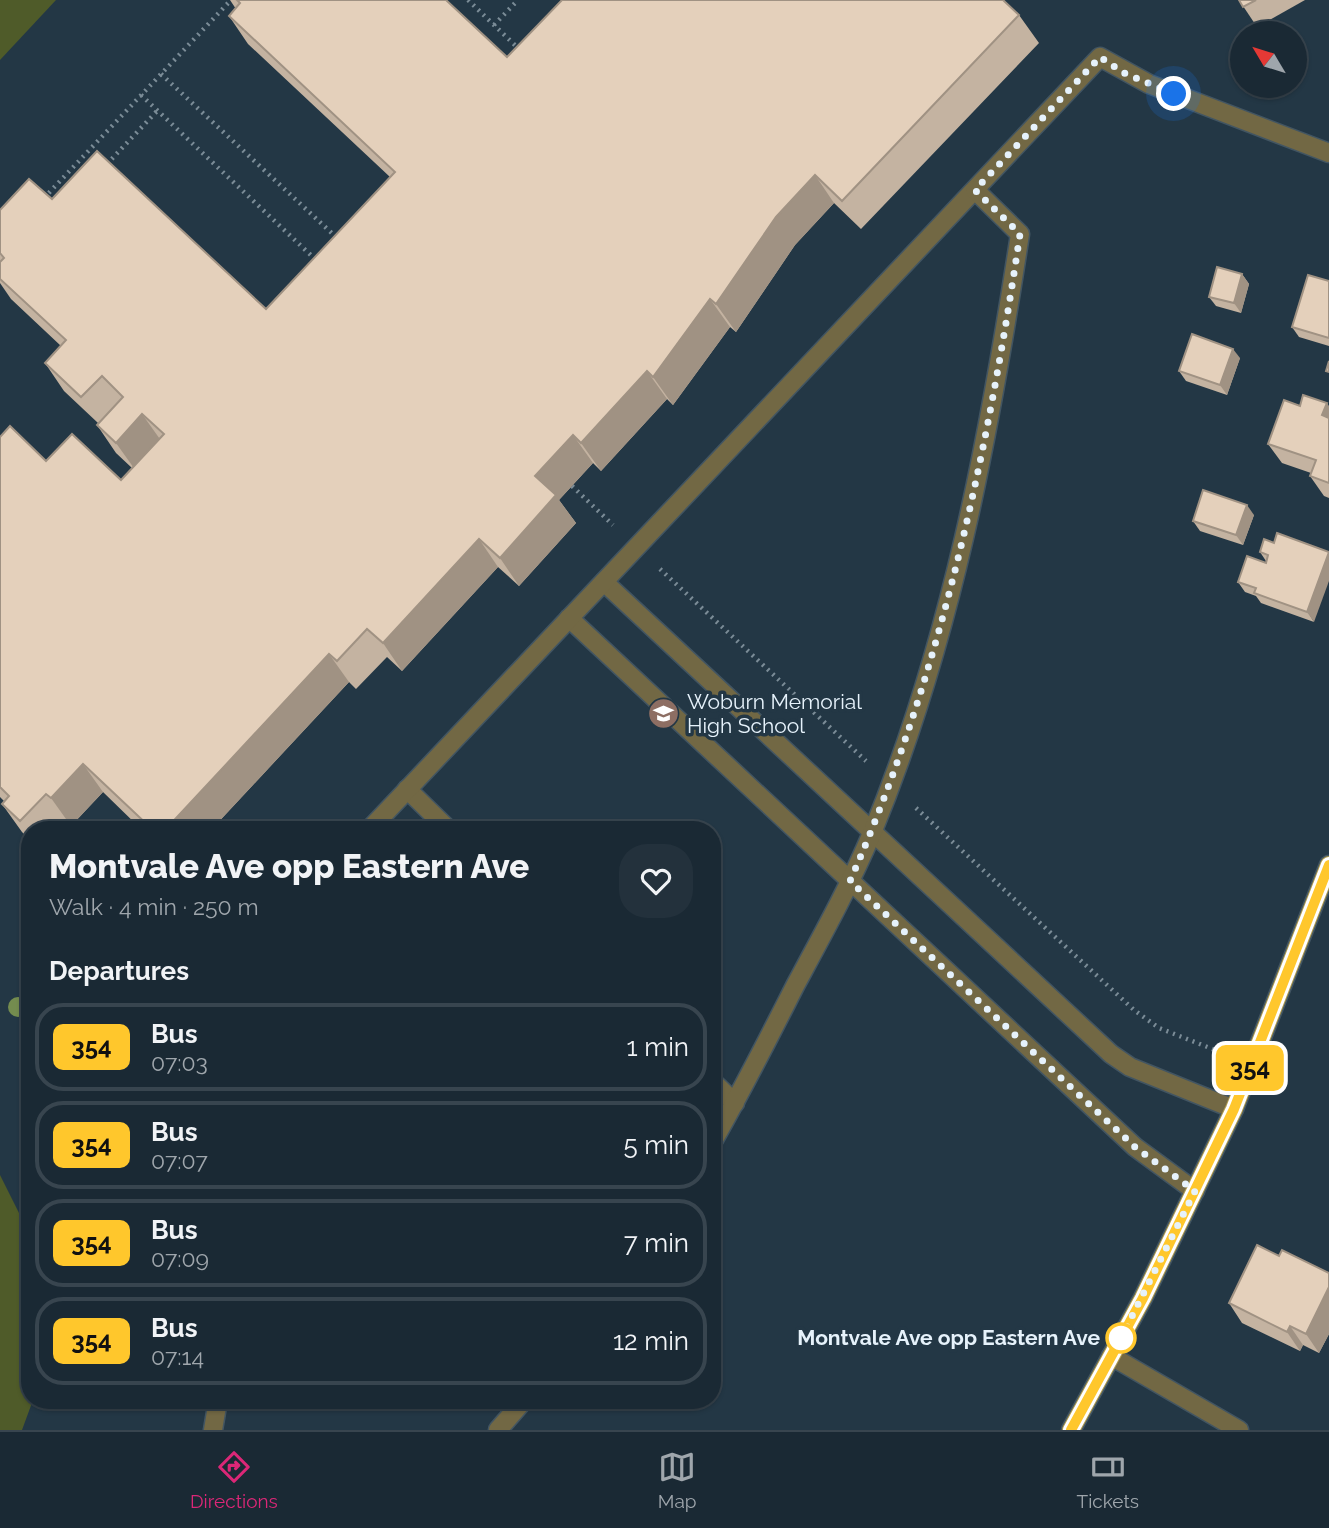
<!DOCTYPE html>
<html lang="en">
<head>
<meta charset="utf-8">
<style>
	body { margin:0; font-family:Raleway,sans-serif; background:#23313c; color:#f1f3f6; height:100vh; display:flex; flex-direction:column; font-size:26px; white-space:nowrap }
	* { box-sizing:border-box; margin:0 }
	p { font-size:23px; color:#9fa6ac }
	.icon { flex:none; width:38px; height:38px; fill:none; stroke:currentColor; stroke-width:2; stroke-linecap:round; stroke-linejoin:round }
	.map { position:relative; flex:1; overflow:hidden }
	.panel { position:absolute; left:21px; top:821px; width:700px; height:588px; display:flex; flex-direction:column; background:#1a2934; border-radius:28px; box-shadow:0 2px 5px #0004,0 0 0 2px #38454f }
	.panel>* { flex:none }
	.badge { padding:0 14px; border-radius:10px; font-size:24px; line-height:46px }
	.needle { width:46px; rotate:308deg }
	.controls { position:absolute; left:1230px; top:21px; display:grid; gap:14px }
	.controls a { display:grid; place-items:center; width:77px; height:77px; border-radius:50%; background:#1a2934; box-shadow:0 2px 5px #0004,0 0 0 2px #38454f; font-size:35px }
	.you { position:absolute; width:35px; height:35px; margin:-18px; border:5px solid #fff; border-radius:50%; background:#1a73e8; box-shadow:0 0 0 10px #1a73e833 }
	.map>.badge { position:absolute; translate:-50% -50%; box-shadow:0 0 0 4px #fff }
	h2 { padding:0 28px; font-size:26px; line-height:63px }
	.round { display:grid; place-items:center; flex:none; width:74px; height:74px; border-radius:28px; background:#23313c }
	.headline { display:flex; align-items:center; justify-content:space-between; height:119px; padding:0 28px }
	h1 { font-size:33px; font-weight:800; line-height:52px }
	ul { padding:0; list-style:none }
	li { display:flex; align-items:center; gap:21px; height:88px; margin:0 14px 10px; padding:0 14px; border:4px solid #38454f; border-radius:28px }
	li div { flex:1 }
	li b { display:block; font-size:26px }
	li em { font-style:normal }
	li .badge { min-width:77px; font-weight:700; text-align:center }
	.tab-bar { display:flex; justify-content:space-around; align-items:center; height:98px; border-top:2px solid #38454f; background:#1a2934; font-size:19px; color:#9fa6ac }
	.tab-bar a { display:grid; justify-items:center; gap:4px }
	.tab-bar .on { color:#db2777 }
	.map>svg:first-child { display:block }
	.green { fill:#4f5b29 }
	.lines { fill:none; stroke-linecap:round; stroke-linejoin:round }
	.lane-casing { stroke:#425562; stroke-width:21 }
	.street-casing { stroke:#425562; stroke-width:21 }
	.primary-casing { stroke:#425562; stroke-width:21 }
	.path { stroke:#7b8c97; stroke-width:4.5; stroke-dasharray:2 5; stroke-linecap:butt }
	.lane { stroke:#726844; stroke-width:18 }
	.street { stroke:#726844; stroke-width:18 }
	.primary { stroke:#af9a4c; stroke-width:18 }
	.tree { fill:#748c4f }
	.wall { fill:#c4b3a1 }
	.shaded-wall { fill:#a09283 }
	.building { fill:#e4d0bb; stroke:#a09283; stroke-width:2 }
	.line-casing { stroke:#fff; stroke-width:16 }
	.line { stroke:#ffc72c; stroke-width:10 }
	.walk { stroke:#e6f2fb; stroke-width:7; stroke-dasharray:0 12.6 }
	.stop-dot { fill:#fff; stroke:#ffc72c; stroke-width:3.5 }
	.labels { text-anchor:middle; stroke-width:7; stroke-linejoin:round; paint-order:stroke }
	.poi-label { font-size:21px; fill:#e6f2fb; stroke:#233745; text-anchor:start }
	.stop-label { font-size:21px; font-weight:bold; fill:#e6f2fb; stroke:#233745; text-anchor:end }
</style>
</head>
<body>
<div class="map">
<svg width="1329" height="1430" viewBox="0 0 1329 1430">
	<rect width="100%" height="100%" fill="#233745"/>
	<g class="green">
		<path d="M0,0H56L0,60Z"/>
		<path d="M0,1175L30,1235V1400H33L22,1430H0Z"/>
	</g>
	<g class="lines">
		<defs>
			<g id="lane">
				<path d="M604,582L1111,1054L1130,1067L1234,1109"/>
				<path d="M569,618L1135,1147L1195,1191"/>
				<path d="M407,789L449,830"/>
				<path d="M369,830L1100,57L1149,84L1329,153"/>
				<path d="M712,1081L735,1103"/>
				<path d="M712,1143C742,1091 769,1037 796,984C823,934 850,885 872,833C951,641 989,438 1020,234L975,190"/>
				<path d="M213,1430L218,1400"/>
				<path d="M498,1430L524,1400"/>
			</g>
			<path id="street" d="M1111,1356L1239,1430"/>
			<path id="primary" d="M1071,1430L1143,1298L1234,1109L1329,865"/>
		</defs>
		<use href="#lane" class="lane-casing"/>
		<use href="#street" class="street-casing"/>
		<use href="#primary" class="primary-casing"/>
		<g class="path">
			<path d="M468,0L520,50"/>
			<path d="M494,25L518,0"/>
			<path d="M161,74L337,238"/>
			<path d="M141,95L316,260"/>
			<path d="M107,164L157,111"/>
			<path d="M44,198L231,0"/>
			<path d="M572,486L613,525"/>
			<path d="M660,569L866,761"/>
			<path d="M916,808L1134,1010L1159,1028L1215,1050"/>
		</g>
		<use href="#lane" class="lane"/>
		<use href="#street" class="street"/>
		<use href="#primary" class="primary"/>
	</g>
	<circle class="tree" cx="18" cy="1007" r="10"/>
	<g class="wall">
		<path d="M230,0H446L507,57L1019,15L1039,43L861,229L834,203L795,245L736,332L730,327L673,405L667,399L601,471L593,463L559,500L576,523L519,586L498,567L402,671L387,657L356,689L349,682L211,830H142L103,792L71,826L66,822L58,830H30V840L22,832L2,804L5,802L0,797V437L46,461L121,480L132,468L116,453L97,425L98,423L64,391L45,363L61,346L11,299L0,283V210L52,199L266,309L390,177L248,44L229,16L236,9Z"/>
		<path d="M1239,0H1305L1257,27Z"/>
		<path d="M1242,274L1249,284L1241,313L1216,306L1209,297Z"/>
		<path d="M1329,281V346L1299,337L1292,327Z"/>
		<path d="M1240,358L1227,395L1186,381L1179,371Z"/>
		<path d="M1300,406H1329V498L1324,496L1310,476L1311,473L1282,463L1268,444Z"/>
		<path d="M1254,515L1243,545L1200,531L1193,521Z"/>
		<path d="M1264,539L1314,622L1261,603L1256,596L1245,592L1238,582L1266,563V561L1260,552Z"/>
		<path d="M1279,1256L1329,1273V1334L1319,1353L1303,1345L1300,1351L1242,1323L1229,1303Z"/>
	</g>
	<g class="shaded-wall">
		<path d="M815,175L834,203L795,245L736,332L716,304L776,217Z"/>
		<path d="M1242,274L1249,284L1241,313L1234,303Z"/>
		<path d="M710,299L730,327L673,405L653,377Z"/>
		<path d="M1233,349L1240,358L1227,395L1220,385Z"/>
		<path d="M647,371L667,399L601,471L581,443Z"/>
		<path d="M1327,403L1329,406V425L1322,415Z"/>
		<path d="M142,414L162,442L136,471L116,443Z"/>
		<path d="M573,435L593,463L559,500L576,523L519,586L500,558L535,476Z"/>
		<path d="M1247,505L1254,515L1243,545L1236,535Z"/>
		<path d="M479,539L498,567L402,671L383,643Z"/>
		<path d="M1329,552V581L1314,622L1307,612Z"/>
		<path d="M329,654L349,682L211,830H165Z"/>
		<path d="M83,764L103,792L71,826L51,798Z"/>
		<path d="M1329,1287V1334L1319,1353L1306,1334Z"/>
		<path d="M1290,1326L1303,1345L1300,1351L1287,1332Z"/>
	</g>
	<g class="building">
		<path d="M237,0H446L507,57L562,0H1003L1019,15L842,201L815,175L776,217L716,304L710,299L653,377L647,371L581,443L573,435L535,476L556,495L500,558L479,539L383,643L367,629L337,661L329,654L165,830H153L83,764L51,798L46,794L20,821L2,804L9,796L0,787V437L10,426L46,461L72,434L121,480L164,434L142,414L116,443L97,425L123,397L102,376L81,397L45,363L66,340L0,279V262L4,258L0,253V210L29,179L52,199L97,151L266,309L395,172L229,16L240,3Z"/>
		<path d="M1239,0H1256L1243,7Z"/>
		<path d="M1217,267L1242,274L1234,303L1209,297Z"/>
		<path d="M1308,275L1329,281V338L1292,327Z"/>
		<path d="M1192,334L1233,349L1220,385L1179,371Z"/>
		<path d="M1329,361V372L1326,371Z"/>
		<path d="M1303,395L1327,403L1322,415L1329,418V483L1310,476L1316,460L1268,444L1284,400L1300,406Z"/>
		<path d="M1203,490L1247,505L1236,535L1193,521Z"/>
		<path d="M1277,533L1329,552L1307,612L1254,593L1256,588L1238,582L1247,556L1266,563L1268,555L1260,552L1264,539L1274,543Z"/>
		<path d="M1257,1245L1279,1256L1282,1250L1329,1273V1287L1306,1334L1290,1326L1287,1332L1229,1303Z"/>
	</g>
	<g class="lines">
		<defs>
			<path id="line" d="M1071,1430L1143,1298L1234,1109L1329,865"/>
		</defs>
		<use href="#line" class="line-casing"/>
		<use href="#line" class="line"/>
		<path class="walk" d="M1121,1338L1195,1191L1135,1147L850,881C941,675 987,456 1020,234L975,190L1100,57L1124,73L1174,94"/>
	</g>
	<defs>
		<symbol id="school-disc" viewBox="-11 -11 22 22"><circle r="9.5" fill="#8d6e63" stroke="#233745"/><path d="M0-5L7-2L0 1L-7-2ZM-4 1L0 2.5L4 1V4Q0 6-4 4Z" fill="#fff"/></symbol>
	</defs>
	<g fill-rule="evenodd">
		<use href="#school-disc" x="646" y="696" width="35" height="35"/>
	</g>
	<circle class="stop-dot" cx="1121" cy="1338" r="14"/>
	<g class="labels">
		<g class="poi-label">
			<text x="687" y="709">Woburn Memorial<tspan x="687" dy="24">High School</tspan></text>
		</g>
		<g class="stop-label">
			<text x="1100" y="1345">Montvale Ave opp Eastern Ave</text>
		</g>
	</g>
</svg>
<div class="controls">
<a><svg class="needle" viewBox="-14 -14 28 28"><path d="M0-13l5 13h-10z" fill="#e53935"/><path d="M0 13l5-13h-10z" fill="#9fa6ac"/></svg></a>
</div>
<div class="you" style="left:1174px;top:94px"></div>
<b class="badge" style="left:1250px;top:1068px;background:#ffc72c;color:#111">354</b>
<section class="panel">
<div class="headline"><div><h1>Montvale Ave opp Eastern Ave</h1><p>Walk · 4 min · 250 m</p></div><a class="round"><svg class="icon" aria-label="heart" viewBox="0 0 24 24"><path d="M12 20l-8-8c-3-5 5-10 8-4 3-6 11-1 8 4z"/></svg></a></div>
<h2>Departures</h2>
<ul>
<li><span class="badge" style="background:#ffc72c;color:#111">354</span><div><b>Bus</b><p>07:03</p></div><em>1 min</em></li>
<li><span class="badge" style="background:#ffc72c;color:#111">354</span><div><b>Bus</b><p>07:07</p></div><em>5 min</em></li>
<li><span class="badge" style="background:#ffc72c;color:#111">354</span><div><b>Bus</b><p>07:09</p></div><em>7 min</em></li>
<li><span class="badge" style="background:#ffc72c;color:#111">354</span><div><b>Bus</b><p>07:14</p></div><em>12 min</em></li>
</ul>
</section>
</div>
<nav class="tab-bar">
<a class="on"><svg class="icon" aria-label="directions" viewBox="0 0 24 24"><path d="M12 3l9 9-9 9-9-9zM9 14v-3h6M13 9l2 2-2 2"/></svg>Directions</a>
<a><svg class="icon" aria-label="map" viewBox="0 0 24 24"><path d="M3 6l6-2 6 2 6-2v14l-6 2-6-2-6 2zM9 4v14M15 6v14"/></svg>Map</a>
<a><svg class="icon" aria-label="tickets" viewBox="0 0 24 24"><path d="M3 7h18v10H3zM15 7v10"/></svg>Tickets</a>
</nav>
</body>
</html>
